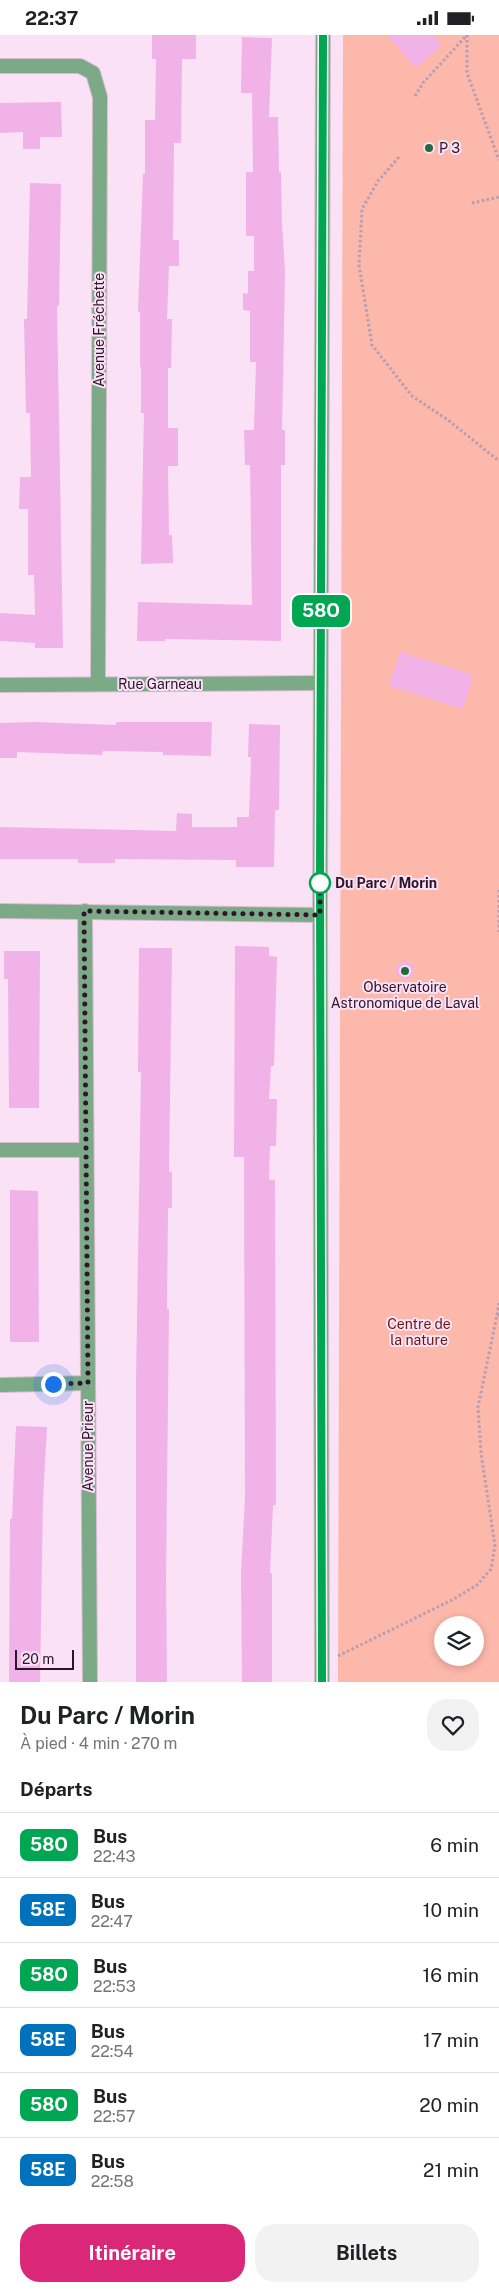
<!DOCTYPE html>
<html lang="fr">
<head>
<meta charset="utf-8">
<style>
	body { margin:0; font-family:"Public Sans",sans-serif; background:#f2f2f2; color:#202124; height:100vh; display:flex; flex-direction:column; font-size:19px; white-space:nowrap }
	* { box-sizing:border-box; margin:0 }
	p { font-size:16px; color:#757577 }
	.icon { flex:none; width:28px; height:28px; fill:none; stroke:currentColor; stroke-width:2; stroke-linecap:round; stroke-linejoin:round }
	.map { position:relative; height:1647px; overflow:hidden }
	.panel { display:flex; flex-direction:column; background:#fff; flex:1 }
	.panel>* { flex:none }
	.badge { padding:0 10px; border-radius:8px; font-size:18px; line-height:32px }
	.fabs { position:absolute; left:434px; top:1581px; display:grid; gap:10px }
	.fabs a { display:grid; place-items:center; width:50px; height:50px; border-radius:50%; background:#fff; box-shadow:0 2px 8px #0003; font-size:25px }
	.scale { position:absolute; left:15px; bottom:12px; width:59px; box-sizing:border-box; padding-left:5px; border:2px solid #2d162a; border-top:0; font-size:14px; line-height:18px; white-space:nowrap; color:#2d162a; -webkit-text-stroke:4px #fbe1f6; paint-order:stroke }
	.you { position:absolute; width:25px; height:25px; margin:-12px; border:4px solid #fff; border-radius:50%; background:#1a73e8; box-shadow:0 0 0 8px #1a73e833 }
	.map>.badge { position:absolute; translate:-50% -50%; box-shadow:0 0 0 2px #fff }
	h2 { padding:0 20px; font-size:19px; line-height:45px }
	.round { display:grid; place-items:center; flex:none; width:52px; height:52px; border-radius:20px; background:#f2f2f2 }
	.headline { display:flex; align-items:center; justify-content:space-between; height:85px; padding:0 20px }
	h1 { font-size:24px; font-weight:700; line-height:38px }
	.primary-button { display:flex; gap:10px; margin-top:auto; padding:10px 20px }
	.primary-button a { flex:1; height:58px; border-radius:20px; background:#db2777; color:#fff; font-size:20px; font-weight:700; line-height:58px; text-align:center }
	.primary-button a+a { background:#f2f2f2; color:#202124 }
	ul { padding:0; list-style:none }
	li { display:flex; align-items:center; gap:15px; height:65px; padding:0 20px; border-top:1px solid #e0e0e0 }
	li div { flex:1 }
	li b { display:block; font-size:19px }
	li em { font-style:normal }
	li .badge { min-width:55px; font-weight:700; text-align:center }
	.status { display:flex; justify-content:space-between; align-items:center; height:35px; padding:0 25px; background:#fff; direction:ltr }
	.status svg { height:14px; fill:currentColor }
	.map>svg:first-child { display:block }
	.green { fill:#fcb8aa; fill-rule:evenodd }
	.building { fill:#f0b2e7 }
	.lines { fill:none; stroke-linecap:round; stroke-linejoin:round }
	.minor-casing { stroke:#d6bcd1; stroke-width:16 }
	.path { stroke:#b69db2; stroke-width:3; stroke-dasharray:2.5 2.5; stroke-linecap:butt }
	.minor { stroke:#7ca986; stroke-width:14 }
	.line-casing { stroke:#fff; stroke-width:11 }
	.line { stroke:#00a651; stroke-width:8 }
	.walk { stroke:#2d162a; stroke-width:5; stroke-dasharray:0 9 }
	.poi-dot { fill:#1f6c3b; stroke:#fbe1f6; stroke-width:2 }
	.stop-dot { fill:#fff; stroke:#00a651; stroke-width:2.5 }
	.labels { text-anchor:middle; stroke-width:4; stroke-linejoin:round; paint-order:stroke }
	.poi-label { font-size:14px; fill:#2d162a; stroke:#fbe1f6; text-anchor:start }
	.street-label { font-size:14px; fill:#2d162a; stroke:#fbe1f6 }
	.stop-label { font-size:14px; font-weight:bold; fill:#2d162a; stroke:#fbe1f6; text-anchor:start }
	.park-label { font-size:14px; fill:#66180d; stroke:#fbe1f6 }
</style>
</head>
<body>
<div class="status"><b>22:37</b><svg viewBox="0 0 49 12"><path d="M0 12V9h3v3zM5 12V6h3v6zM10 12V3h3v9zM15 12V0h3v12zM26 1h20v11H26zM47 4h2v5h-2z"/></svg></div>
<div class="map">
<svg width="499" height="1647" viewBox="0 0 499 1647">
	<rect width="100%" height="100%" fill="#fbe1f6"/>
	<path class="green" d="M343,0H499V1647H338ZM442,1590H475V1622H442Z"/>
	<g class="building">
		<path d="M152,0H196V24H182L181,108H174L173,205H179V231H169L167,284H172L171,333H168V393H178V431H168L169,500H172L173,528L141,529L144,378H141V332H140V277H138L143,139H145V85H155L156,24H152Z"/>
		<path d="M387,0H433L442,10L416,33Z"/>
		<path d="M242,2L272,3L269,82H278L279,137H281L282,188L285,237L282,395H285V430H281V606L165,604V606H137L138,567L252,570L250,430H245L244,395H254L256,327H250V276L243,275V258L248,259V236H254V201H246V137H253L252,58H241Z"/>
		<path d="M61,67L62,102H40V114H23V97L0,98V68Z"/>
		<path d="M30,148L61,149L59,271H57L63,613H35V608L0,606V578L35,580L34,540H28V474H19L20,442H31L30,378H26L24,284H27Z"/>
		<path d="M400,617L473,640L463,674L389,651Z"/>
		<path d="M35,687L116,690V687H212L211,721L163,720V717L103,716L102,720L17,717V723H0V688Z"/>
		<path d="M249,689L280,690L279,775H275L274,832H236V825L115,824V828H78V824H0V792L176,796L177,778L192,779V792H237V782H249L251,722H248Z"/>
		<path d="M235,911L269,912V921L277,922L274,1031H271L269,1064H277L276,1111H270L269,1145H275L276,1470H273L270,1538H272V1647H242L241,1538L245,1463L244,1122H234Z"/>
		<path d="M139,913H172L169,1137H172V1173H168L167,1274H169L166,1542L167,1647H136V1346L141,1037H138Z"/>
		<path d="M4,916H40L39,1073H9L8,944H4Z"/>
		<circle cx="405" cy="935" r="9"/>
		<path d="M10,1155L38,1156L39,1307H10Z"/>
		<path d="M16,1391L47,1392L43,1464L40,1647H9L10,1484H12Z"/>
	</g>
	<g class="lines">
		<defs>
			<g id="minor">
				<path d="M0,31H80L93,38L100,62L98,649"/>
				<path d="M0,650L321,648"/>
				<path d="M0,876L320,880"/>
				<path d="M85,876L90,1647"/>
				<path d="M0,1115H86"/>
				<path d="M0,1350L88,1348"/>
				<path d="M322,1647L320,880L323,0"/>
			</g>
		</defs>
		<use href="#minor" class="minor-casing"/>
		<g class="path">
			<path d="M467,0V38L499,125"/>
			<path d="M415,61L423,48L467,0"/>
			<path d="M399,122L378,146L362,174L359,230L372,310L412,361L448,385L499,426"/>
			<path d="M472,168L499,162"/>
			<path d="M499,855V897"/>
			<path d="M497,1280L499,1268"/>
			<path d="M338,1621L452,1565L477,1550L491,1534L495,1511L481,1418L478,1372L497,1280H499"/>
		</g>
		<use href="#minor" class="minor"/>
	</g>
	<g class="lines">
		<defs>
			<path id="line" d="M322,1647L320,841L323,0"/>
		</defs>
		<use href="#line" class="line-casing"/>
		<use href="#line" class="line"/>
		<path class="walk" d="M53,1349L88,1348L84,876L320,880V841V848"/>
	</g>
	<g class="poi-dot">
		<circle cx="429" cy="113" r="5"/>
		<circle cx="405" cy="936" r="5"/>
	</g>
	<circle class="stop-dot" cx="320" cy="848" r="10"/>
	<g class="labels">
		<g class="poi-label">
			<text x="439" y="118">P 3</text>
			<text x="405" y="957" text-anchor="middle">Observatoire<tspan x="405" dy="16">Astronomique de Laval</tspan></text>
		</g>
		<g class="street-label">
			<text transform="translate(99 295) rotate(-90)" y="5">Avenue Fréchette</text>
			<text x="160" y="654">Rue Garneau</text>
			<text transform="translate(88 1411) rotate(-90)" y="5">Avenue Prieur</text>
		</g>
		<g class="stop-label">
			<text x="335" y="853">Du Parc / Morin</text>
		</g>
		<g class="park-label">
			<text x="419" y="1294">Centre de<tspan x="419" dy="16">la nature</tspan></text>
		</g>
	</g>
</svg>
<div class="fabs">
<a><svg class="icon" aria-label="layers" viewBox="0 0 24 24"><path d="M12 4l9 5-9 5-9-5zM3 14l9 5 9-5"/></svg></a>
</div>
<div class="scale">20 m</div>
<div class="you" style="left:53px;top:1349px"></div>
<b class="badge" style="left:321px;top:576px;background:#00a651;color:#fff">58O</b>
</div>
<section class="panel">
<div class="headline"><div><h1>Du Parc / Morin</h1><p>À pied · 4 min · 270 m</p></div><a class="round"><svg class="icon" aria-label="heart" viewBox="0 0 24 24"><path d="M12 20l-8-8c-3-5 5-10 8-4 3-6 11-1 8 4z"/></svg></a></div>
<h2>Départs</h2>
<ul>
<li><span class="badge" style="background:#00a651;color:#fff">58O</span><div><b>Bus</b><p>22:43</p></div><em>6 min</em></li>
<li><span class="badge" style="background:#0072bc;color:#fff">58E</span><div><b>Bus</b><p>22:47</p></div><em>10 min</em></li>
<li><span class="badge" style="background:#00a651;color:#fff">58O</span><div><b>Bus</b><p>22:53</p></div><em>16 min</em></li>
<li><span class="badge" style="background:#0072bc;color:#fff">58E</span><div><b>Bus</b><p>22:54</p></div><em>17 min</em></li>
<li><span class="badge" style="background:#00a651;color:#fff">58O</span><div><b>Bus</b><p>22:57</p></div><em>20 min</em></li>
<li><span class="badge" style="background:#0072bc;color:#fff">58E</span><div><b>Bus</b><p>22:58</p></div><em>21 min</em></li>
</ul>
<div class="primary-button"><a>Itinéraire</a><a>Billets</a></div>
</section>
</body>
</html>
